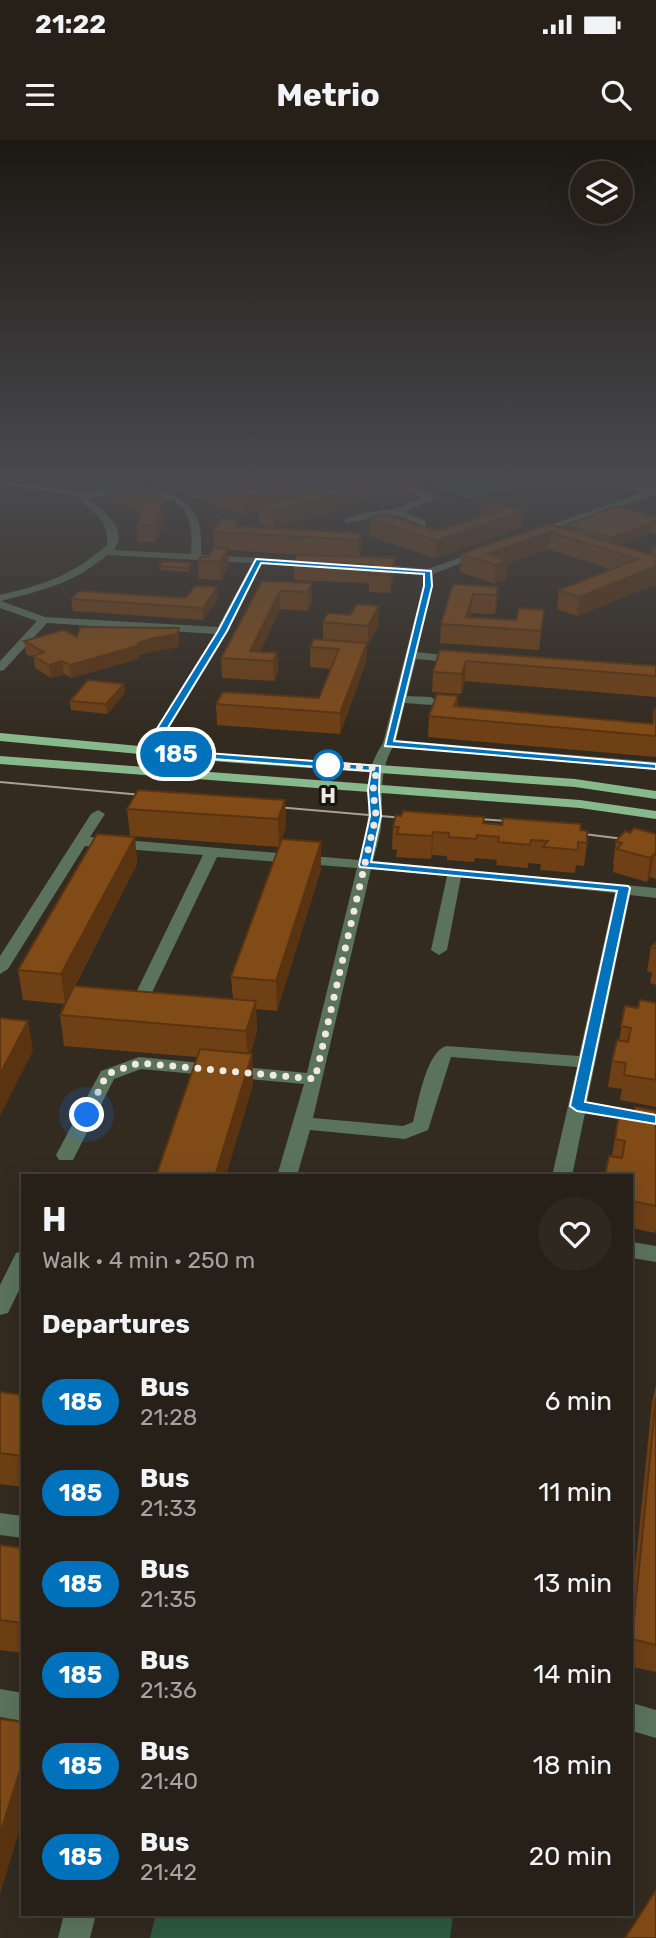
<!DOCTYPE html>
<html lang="en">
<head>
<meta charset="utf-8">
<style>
	body { margin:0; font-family:Rubik,sans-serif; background:#2e2821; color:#f1f3f6; height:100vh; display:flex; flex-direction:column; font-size:26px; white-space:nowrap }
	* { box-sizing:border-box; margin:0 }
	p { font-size:23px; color:#a4a3a2 }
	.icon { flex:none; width:38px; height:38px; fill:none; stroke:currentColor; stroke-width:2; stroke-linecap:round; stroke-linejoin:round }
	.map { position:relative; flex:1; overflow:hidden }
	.sheet { position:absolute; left:21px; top:1034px; width:612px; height:742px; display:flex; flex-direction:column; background:#262018; border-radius:0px; box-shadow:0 7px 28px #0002,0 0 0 2px #423e37 }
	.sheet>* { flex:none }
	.badge { padding:0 14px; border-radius:23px; font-size:24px; line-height:46px }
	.tools { position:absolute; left:570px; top:21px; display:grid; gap:14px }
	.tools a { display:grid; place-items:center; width:63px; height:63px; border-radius:50%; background:#262018; box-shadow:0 7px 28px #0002,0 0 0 2px #423e37; font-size:35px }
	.you { position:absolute; width:35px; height:35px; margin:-18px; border:5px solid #fff; border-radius:50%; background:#1a73e8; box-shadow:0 0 0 10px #1a73e833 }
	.map>.badge { position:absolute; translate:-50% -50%; box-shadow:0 0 0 4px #fff }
	h2 { padding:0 21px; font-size:26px; line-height:63px }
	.round { display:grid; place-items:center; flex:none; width:74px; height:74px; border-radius:37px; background:#2e2821 }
	.headline { display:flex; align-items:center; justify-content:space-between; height:119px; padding:0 21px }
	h1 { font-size:33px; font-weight:700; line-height:52px }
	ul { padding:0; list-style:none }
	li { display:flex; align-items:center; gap:21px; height:91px; padding:0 21px }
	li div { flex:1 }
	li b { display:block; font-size:26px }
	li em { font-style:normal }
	li .badge { min-width:77px; font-weight:700; text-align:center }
	.status { display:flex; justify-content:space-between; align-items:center; height:49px; padding:0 35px; background:#262018; direction:ltr }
	.status svg { height:19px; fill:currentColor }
	header { display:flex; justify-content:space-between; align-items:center; height:91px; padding:0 21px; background:#262018; font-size:32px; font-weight:700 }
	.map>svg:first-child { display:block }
	.green { fill:#2d5a3f }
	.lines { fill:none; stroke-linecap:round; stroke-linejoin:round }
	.minor { fill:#5b735d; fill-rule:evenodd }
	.major { fill:#87b98c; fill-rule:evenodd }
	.tram { stroke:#a6a097; stroke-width:2 }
	.wall { fill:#6f4015 }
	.shaded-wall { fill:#5a3411 }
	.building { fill:#814b18; stroke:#5a3411; stroke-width:2 }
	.line { fill:#0072bc; stroke:#fff; stroke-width:2 }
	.walk { stroke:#eee9e1; stroke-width:7; stroke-dasharray:0 12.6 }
	.stop-dot { fill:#fff; stroke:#0072bc; stroke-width:3.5 }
	.labels { text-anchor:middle; stroke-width:6; stroke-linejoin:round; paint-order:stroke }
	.far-stop-label { font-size:21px; font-weight:bold; fill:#eee9e1; stroke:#18140f }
</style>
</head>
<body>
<div class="status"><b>21:22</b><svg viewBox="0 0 49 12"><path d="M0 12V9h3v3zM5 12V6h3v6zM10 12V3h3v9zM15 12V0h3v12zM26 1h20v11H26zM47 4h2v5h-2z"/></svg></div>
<header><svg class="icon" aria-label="menu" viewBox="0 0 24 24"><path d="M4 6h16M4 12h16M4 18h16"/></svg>Metrio<svg class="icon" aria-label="search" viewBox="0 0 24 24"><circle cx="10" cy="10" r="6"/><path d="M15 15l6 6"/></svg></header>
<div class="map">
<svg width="656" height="1798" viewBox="0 0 656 1798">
	<rect width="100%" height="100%" fill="#332b20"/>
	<g class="green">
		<path d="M438,340H533L471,359L423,344Z"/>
		<path d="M156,1774H453V1775L450,1798H150Z"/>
	</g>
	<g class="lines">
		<g class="minor">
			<path d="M0,340L90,353L138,340H151L141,344C185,359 204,362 201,415L317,421L322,424L317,427L261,424L227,491L154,612L148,616L143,615L142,612L215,494L47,483L4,530L0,531V521L37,481L0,468V455C48,443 69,437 107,405C109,381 96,375 80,360V356L0,344ZM132,347C176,362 195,360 191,414L114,410C129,388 103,371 89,359ZM107,415L252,423L218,487L45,477L1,461C43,450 73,444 107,415Z"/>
			<path d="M260,340H273L238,351L234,348Z"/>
			<path d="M379,340H391L434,355V359L405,372L426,381V385L412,393H406V389L416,383L396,375L345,383V379L368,372L395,369L423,357Z"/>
			<path d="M603,340H616L651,349L656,347V354L537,396H531V392L643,352Z"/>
			<path d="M479,411L487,413L433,434V446L417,512L460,517L466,520L460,523L416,519L407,556L431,557L437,561L431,565L405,563L396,600L656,622V630L393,607C377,634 384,659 381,688C379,699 376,710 373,721L656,748V758L630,755L587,962L656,974V986L585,973L572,1036H552L577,927L451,917L428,990L405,999L310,990L297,1036H277L304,944L141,929L114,939L73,1020H59L56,1015L101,931L139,917L307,933L357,728L217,717L145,867L137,872L129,867L203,715L85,706L8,829L0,834V816L91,674L98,670L105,674L90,697L359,720C362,709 366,698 367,688C371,652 361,637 383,603L423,446V435L373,430L368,427L373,424L427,429ZM371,729L447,736L431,810L439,815L447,810L461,737L615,753L579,916L446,906C426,912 418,964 413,982L403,986L313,978Z"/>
			<path d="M632,1102L656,1106V1122L632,1118Z"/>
			<path d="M23,1111V1142L8,1173L0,1175V1145L16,1113Z"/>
			<path d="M0,1373L23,1376V1398L0,1395Z"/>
			<path d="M0,1549L23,1553V1581L0,1577Z"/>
			<path d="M632,1563L656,1570V1598L632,1591Z"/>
			<path d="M64,1774H96L90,1798H58Z"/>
		</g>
		<g class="major">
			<path d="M0,593L225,614L575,639L656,651V659L575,647L225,622L0,601Z"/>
			<path d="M0,616L580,660L656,671V679L580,668L0,624Z"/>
		</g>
		<g class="tram">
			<path d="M0,642L153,656"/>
			<path d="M265,666L415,679"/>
			<path d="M465,678L520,682"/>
			<path d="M568,692L656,703"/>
		</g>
	</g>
	<g class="wall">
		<path d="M160,340H216L245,349L279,340H412L411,355L401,359L388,354L274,388L362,393L361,411L359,417L394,436L390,453L369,452V443L294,440V422L321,416L228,410L229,427L221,440L199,439L198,421L208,417L214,408L213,392L238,386L271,388L259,384V370L244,375L160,346Z"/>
		<path d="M632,340H656L649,348L631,344Z"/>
		<path d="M109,344L164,360L165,376L156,402H138L137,385L141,373L136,369L111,361Z"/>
		<path d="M495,363L522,388L435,418L369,396V379L437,391L481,377L482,367Z"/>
		<path d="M656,377V394L651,393L620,405L651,415L652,407L656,406V444L577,476L557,469L559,450L612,430L548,409L508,424L506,439L494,444L460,432L461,414L566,388V385Z"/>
		<path d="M159,426L191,428L188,432L159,430Z"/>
		<path d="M262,441L312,443V462L308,471L280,469L260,512L277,513L278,533L274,541L222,538L221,518Z"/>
		<path d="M453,444L498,447L497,466L495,474L471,473L470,477L516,480L544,470L539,510L440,503L441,484Z"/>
		<path d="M71,459H218L203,480L73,471Z"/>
		<path d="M379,466V485L368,505H367L366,522L340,594L217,585L216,564L319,558L331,529L310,527V507L323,500V482Z"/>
		<path d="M179,488V501L178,507L151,512L139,515L138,519L71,538L64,534L51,538L35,528L34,518L26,514L24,501Z"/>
		<path d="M440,510L656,526V557L465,541L461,554L432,552L433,532Z"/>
		<path d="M124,544L125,553L107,574L71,570L70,561Z"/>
		<path d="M458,556L457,567L652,584L654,569H656V617L428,597L429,576Z"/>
		<path d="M285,660L286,687L279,707L130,696L127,669Z"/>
		<path d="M483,683L580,690L587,703L584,726L576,725L575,733L540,730L541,724L528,723V728L496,725L497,720L475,718L474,722L447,720V716L432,715L431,719L396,717L397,710L392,709L393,687Z"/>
		<path d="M630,693L656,694V739L650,737L647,742L613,732L614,725L613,724L616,701Z"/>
		<path d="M135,697L137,724L75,846L233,859L231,837L321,729L277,871L256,869L257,891L250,914H252L253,945L197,917L64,906L60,875L65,864L23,860L18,830Z"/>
		<path d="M656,802V845L650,843L652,833L647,831L651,807Z"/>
		<path d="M656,863V967L620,960L622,949L608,947L612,921L619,901L625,866L638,868Z"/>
		<path d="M656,971V1089L655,1093L632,1088V1036L612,1016L619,974L633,977Z"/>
		<path d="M656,1245V1532L632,1527V1460L652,1262Z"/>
		<path d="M0,1252L23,1255V1347L0,1344Z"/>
		<path d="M0,1405L23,1408V1513L0,1510Z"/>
	</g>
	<g class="shaded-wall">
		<path d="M307,340H362L259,367V370L244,375V358Z"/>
		<path d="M383,340H388V354L273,389L272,372Z"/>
		<path d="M410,340H412L411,355L401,359L402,342Z"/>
		<path d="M650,340H656V346L649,348Z"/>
		<path d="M164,360L165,376L156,402L155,385Z"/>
		<path d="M524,371L522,388L435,418L436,401Z"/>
		<path d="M653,382L651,393L610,409L611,398Z"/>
		<path d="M550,392L548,409L508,424L506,439L494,444L496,425L487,414Z"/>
		<path d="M362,393L361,411L358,418V400Z"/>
		<path d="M228,409L229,427L221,440L220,422Z"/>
		<path d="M395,418L394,436L390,453L391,435Z"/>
		<path d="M656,426V444L577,476L579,457Z"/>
		<path d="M312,443V462L308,471V452Z"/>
		<path d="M217,447L218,459L203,480V468Z"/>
		<path d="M498,447L497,466L495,474L496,455Z"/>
		<path d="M280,451V469L256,520L250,511Z"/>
		<path d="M473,454L471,473L468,486L466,477Z"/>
		<path d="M379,466V485L368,505V486Z"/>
		<path d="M544,470L542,489L539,510L541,491Z"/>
		<path d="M179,488V501L178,507L151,512L139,515L138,519L71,538L70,525Z"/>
		<path d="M367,503L366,522L340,594V573Z"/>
		<path d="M277,513L278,533L274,541L273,521Z"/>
		<path d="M62,521L64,534L51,538L49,525Z"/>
		<path d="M466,521L465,541L461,554L462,534Z"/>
		<path d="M124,544L125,553L107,574L106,564Z"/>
		<path d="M285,660L286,687L279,707L278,679Z"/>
		<path d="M433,692L432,715L431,719L432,696Z"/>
		<path d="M135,697L137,724L65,864L61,834Z"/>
		<path d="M321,702V729L277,871L276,841Z"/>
		<path d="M654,714L650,737L647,742L650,718Z"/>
		<path d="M256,861L257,891L248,922L246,891Z"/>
		<path d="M28,881L33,911L0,976V934Z"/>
		<path d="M252,914L253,945L226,1036H215Z"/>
		<path d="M23,1621V1679L0,1754V1694Z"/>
	</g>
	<g class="building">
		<path d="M189,340H216L245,349L279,340H307L244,358Z"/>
		<path d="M354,340H383L272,372L259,367Z"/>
		<path d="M393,340H410L402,342Z"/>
		<path d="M122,341L152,350L164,360L155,385H137L146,362L135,352L109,344Z"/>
		<path d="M495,363L524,371L436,401L369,379L384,374L437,391L497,372L482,367Z"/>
		<path d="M617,366L656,377V383L653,382L611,398L566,385Z"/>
		<path d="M222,379L238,380L234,386L362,393L358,400L213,392Z"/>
		<path d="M549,384L656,416V426L579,457L559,450L638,419L550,392L487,414L508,421L496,425L461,414Z"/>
		<path d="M213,408L228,409L220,422L198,421L201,417H208Z"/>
		<path d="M297,415L395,418L391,435L369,434L372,425L294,422Z"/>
		<path d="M163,421L191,423L188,428L159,426Z"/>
		<path d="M262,441L312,443L308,452L280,451L250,511L277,513L273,521L221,518Z"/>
		<path d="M453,444L498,447L496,455L473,454L466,477L516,480L519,468L544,470L541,491L441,484Z"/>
		<path d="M195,446L217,447L203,468L71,459L79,451L186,458Z"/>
		<path d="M357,464L379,466L368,486L323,482L328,473L350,475Z"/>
		<path d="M80,487L179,488L177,494L150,499L138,503L137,506L70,525L62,521L49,525L33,516L44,512L24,501L64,490L77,497Z"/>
		<path d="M314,499L367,503L340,573L216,564L223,552L319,558L339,509L310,507Z"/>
		<path d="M440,510L656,526V536L466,521L462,534L433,532Z"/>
		<path d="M88,540L124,544L106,564L70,561Z"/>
		<path d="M437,554L458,556L454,566L653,584L654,569H656V596L429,576Z"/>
		<path d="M138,650L285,660L278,679L127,669Z"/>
		<path d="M403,671L484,677L483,683L502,685L503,678L581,684L580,690L587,691V703L578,702V710L543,707L548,701L531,700L530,705L498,702L499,697L477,695L476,699L449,697V693L433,692L432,696L397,694L399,687H393L396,675L401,676Z"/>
		<path d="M634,688L656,694V715L654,714L650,718L617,709L622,703L616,701L625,691L630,693Z"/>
		<path d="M97,694L135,697L61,834L18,830Z"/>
		<path d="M282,699L321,702L276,841L231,837Z"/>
		<path d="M656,802V809L651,807Z"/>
		<path d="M74,846L256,861L246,891L60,875Z"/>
		<path d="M640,860L656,863V940L624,935L626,923L612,921L617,900L628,902L631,888L621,886L625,866L638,868Z"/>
		<path d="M0,878L28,881L0,934Z"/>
		<path d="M200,909L252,914L215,1036H156Z"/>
		<path d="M635,967L656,971V1066L632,1061V1036H605L609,1016L622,1018L625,1001L615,999L619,974L633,977Z"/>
		<path d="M0,1252L23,1255L22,1316L0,1313Z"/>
		<path d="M656,1258V1505L632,1499Z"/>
		<path d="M0,1405L23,1408V1483L0,1480Z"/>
		<path d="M0,1579L23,1582V1621L0,1694Z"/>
		<path d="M656,1750V1798H625Z"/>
	</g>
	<linearGradient id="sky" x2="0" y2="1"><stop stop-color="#1c1812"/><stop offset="0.57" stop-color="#4a4a4e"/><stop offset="1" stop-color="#4a4a4e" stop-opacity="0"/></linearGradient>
	<rect width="656" height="592" fill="url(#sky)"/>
	<path class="line" d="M256,419L431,431L432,446L394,601L656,624V629L385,606L424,446V434L261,423L227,491L155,609L380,626L379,650L381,676L371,722L628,746L630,748L585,962L656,975V984L577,971L570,966L617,751L360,727L359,725L370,676L368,650L371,631L145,614L143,611L218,491Z"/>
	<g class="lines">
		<path class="walk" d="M87,975L107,934L139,923L315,939L376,676L373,650L377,628L328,625"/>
	</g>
	<circle class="stop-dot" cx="328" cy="625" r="14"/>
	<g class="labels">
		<g class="far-stop-label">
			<text x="328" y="663">H</text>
		</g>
	</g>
</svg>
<div class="tools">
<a><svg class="icon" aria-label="layers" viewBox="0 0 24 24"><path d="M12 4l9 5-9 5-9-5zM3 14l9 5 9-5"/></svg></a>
</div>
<div class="you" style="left:87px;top:975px"></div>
<b class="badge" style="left:176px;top:614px;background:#0072bc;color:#fff">185</b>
<section class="sheet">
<div class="headline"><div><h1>H</h1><p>Walk · 4 min · 250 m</p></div><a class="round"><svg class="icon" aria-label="heart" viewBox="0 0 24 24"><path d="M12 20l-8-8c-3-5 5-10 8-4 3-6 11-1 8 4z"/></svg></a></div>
<h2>Departures</h2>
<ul>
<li><span class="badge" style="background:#0072bc;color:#fff">185</span><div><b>Bus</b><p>21:28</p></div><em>6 min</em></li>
<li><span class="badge" style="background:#0072bc;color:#fff">185</span><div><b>Bus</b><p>21:33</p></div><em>11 min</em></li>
<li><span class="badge" style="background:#0072bc;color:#fff">185</span><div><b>Bus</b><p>21:35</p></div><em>13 min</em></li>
<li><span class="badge" style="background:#0072bc;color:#fff">185</span><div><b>Bus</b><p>21:36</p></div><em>14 min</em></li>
<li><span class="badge" style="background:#0072bc;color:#fff">185</span><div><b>Bus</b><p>21:40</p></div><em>18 min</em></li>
<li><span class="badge" style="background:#0072bc;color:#fff">185</span><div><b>Bus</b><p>21:42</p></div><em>20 min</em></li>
</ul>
</section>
</div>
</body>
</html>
